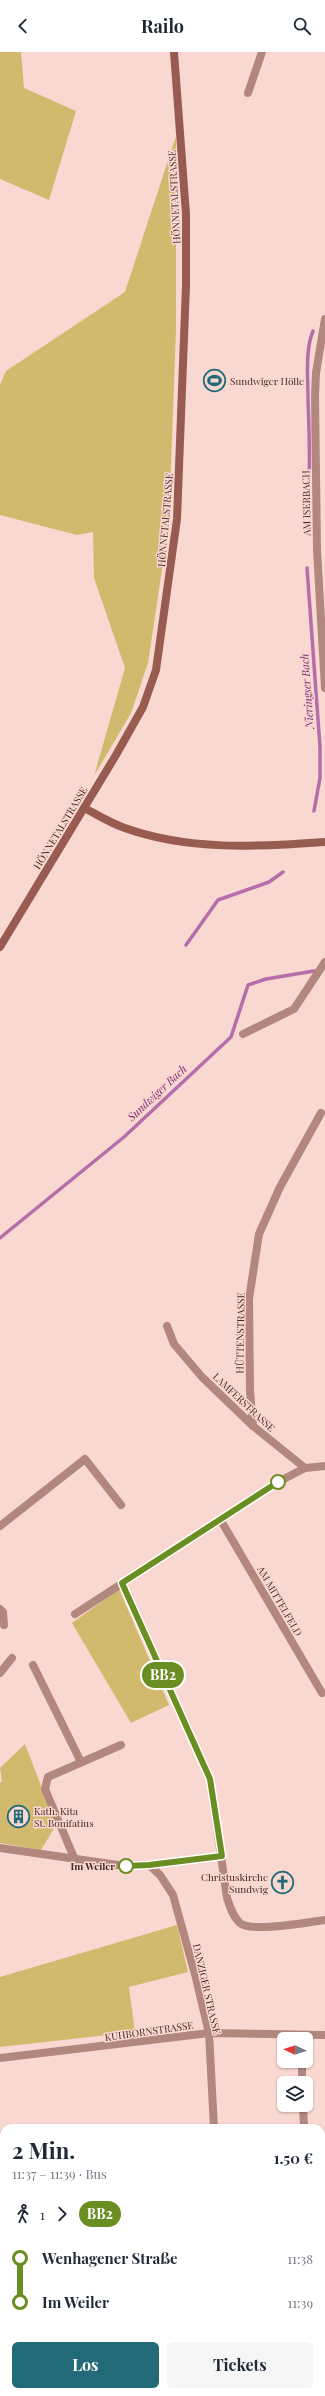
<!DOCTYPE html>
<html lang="de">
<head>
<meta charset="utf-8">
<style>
	body { margin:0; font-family:"Playfair Display",serif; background:#f6f6f7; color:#1f2937; height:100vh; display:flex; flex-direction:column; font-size:15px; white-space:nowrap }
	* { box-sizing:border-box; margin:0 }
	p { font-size:13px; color:#747a83 }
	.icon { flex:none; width:22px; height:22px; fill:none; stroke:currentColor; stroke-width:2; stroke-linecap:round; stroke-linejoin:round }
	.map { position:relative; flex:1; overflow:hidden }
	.details { position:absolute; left:0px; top:2072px; width:325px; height:272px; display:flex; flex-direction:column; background:#fff; border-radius:12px 12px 0 0; box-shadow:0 1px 3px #0004 }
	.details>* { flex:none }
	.badge { padding:0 8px; border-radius:13px; font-size:14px; line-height:26px }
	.needle { width:26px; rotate:273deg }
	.buttons { position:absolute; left:277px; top:1980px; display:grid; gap:8px }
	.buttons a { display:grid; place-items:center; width:36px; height:36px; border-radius:6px; background:#fff; box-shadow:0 1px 3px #0004; font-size:20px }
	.map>.badge { position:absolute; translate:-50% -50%; box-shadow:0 0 0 2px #fff }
	.legs { display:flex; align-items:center; gap:6px; height:44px; padding:0 12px; font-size:13px }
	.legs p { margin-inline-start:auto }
	.head { display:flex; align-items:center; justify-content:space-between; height:68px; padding:0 12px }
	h1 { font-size:22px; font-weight:700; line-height:30px }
	.action { display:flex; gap:8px; margin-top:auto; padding:8px 12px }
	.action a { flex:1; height:46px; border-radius:6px; background:#236a78; color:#fff; font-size:16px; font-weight:700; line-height:46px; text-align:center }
	.action a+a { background:#f6f6f7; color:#1f2937 }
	ul { padding:0 12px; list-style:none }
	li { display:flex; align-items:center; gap:14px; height:44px; font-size:15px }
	li i { display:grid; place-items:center; width:6px; height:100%; margin:0 5px; background:currentColor }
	li i::after { content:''; width:10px; height:10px; margin:-5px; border:3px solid; border-radius:50%; background:#fff }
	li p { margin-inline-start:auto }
	li:first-child i { background:linear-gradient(#0000 50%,currentColor 0) }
	li:last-child i { background:linear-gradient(currentColor 50%,#0000 0) }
	header { display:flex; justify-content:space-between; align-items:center; height:52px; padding:0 12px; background:#fff; font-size:18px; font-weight:700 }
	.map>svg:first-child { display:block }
	.green { fill:#d1ba6d }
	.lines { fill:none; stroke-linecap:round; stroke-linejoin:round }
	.stream { stroke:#b66eab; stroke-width:3.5 }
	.street { stroke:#b2877e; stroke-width:8 }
	.secondary { stroke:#975c4f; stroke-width:8 }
	.line-1-casing { stroke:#fff; stroke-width:9 }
	.line-1 { stroke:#6b8e23; stroke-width:6 }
	.stop-1-dot { fill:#fff; stroke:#6b8e23; stroke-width:2 }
	.labels { text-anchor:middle; stroke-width:3; stroke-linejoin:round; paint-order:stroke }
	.street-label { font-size:10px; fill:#482923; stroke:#f9d8d1 }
	.poi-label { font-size:10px; fill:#482923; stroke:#f9d8d1; text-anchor:start }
	.stop-label { font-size:10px; font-weight:bold; fill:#482923; stroke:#f9d8d1; text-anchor:end }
	.water-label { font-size:11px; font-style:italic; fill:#7d2672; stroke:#f9d8d1 }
</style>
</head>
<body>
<header><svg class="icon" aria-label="back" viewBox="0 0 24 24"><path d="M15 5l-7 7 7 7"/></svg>Railo<svg class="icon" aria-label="search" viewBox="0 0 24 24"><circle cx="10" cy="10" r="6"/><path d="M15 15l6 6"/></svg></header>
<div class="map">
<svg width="325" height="2344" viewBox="0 0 325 2344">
	<rect width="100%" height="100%" fill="#f9d8d1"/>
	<g class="green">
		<path d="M0,0H21L24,36L76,59L49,148L0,127Z"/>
		<path d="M176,84V276L169,471L148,611L131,661L94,724L125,616L94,526L93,480L77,483L0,463V333L6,319L125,240Z"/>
		<path d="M119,1537L169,1653L131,1671L72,1571Z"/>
		<path d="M25,1692L56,1773L41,1798L0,1791V1730H2L0,1716Z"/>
		<path d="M177,1873L188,1920L129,1935L135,1980L0,1995V1925Z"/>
	</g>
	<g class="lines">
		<g class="stream">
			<path d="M308,450C311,415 309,381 308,346C308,325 305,298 313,279"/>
			<path d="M307,516L320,695V726L314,759"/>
			<path d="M186,893L218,848L269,830L283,820"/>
			<path d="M0,1186L124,1085L231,985L248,933L266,927L314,919"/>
		</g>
		<g class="street">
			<path d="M248,41L262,0"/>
			<path d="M325,267L316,321L315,344L317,498L325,636"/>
			<path d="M243,982L294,957L325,910"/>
			<path d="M167,1274L174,1292L202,1325L253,1374L305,1416"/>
			<path d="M253,1374L250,1339L249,1247L259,1182L280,1135L321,1061"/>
			<path d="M220,1467L322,1641"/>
			<path d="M0,1474L85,1407L121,1453"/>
			<path d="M122,1531L210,1727L227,1846C230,1855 233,1865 240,1871C251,1881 309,1870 325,1868"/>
			<path d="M0,1557L3,1560L4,1573"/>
			<path d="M75,1562L278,1430L305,1416L325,1414"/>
			<path d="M33,1613L81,1710"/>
			<path d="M0,1621L12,1606"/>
			<path d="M0,1796L125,1814L149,1813L222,1804"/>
			<path d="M75,1808L45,1737L48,1725L121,1693"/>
			<path d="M149,1813L160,1823L173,1843L196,1926L209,1981L214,2076"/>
			<path d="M0,2006L209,1981L325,1983"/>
			<path d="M302,2009V2031"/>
			<path d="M303,2053L304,2076"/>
			<path d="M0,2196L4,2198"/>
			<path d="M321,2338L325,2339"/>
			<path d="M17,2344L19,2340"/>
			<path d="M160,2344L161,2340"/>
		</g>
		<g class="secondary">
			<path d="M84,756C96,762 109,770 122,775C187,799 257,795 325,790"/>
			<path d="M0,895L116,703L143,655L156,618L177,467L186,234V162L174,0"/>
		</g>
	</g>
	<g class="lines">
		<defs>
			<path id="line-1" d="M126,1814L149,1813L222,1804L210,1727L122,1531L278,1430"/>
		</defs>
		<use href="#line-1" class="line-1-casing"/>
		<use href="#line-1" class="line-1"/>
	</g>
	<defs>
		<symbol id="stadium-ring" viewBox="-11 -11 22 22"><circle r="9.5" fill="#f9d8d1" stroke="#236a78" stroke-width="1.5"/><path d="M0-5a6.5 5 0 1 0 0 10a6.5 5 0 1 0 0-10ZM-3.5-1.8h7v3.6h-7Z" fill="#236a78"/></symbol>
		<symbol id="building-ring" viewBox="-11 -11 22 22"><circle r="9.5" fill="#f9d8d1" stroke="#236a78" stroke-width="1.5"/><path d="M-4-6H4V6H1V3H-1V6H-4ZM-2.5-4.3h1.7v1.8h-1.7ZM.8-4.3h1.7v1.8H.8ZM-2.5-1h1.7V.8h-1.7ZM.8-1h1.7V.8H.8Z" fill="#236a78"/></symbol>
		<symbol id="church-ring" viewBox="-11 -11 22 22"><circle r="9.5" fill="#f9d8d1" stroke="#236a78" stroke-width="1.5"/><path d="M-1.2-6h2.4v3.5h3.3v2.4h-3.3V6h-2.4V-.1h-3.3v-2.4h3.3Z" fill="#236a78"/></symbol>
	</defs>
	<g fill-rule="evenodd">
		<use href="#stadium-ring" x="202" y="316" width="25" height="25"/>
		<use href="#building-ring" x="6" y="1752" width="25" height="25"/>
		<use href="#church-ring" x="270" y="1818" width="25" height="25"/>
	</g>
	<g class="stop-1-dot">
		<circle cx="278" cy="1430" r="7"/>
		<circle cx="126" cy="1814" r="7"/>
	</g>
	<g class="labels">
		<g class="street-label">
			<text transform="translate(174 145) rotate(-93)" y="4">HÖNNETALSTRASSE</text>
			<text transform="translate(306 451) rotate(-91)" y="4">AM ISERBACH</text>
			<text transform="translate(165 468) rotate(-85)" y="4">HÖNNETALSTRASSE</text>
			<text transform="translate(60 776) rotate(-59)" y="4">HÖNNETALSTRASSE</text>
			<text transform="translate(240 1281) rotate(-89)" y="4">HÜTTENSTRASSE</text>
			<text transform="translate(244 1350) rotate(43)" y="4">LAMFERSTRASSE</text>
			<text transform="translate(280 1549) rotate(60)" y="4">AM MITTELFELD</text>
			<text transform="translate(207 1937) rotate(77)" y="4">DANZIGER STRASSE</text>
			<text transform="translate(149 1979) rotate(-8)" y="4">KUHBORNSTRASSE</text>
		</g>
		<g class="poi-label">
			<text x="230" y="333">Sundwiger Hölle</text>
			<text x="34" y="1763">Kath. Kita<tspan x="34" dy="12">St. Bonifatius</tspan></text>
			<text x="268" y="1829" text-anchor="end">Christuskirche<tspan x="268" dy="12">Sundwig</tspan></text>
		</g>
		<g class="stop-label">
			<text x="115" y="1818">Im Weiler</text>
		</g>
		<g class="water-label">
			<text transform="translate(307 639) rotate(-94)" y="4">Nieringser Bach</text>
			<text transform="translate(157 1041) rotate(-43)" y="4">Sundwiger Bach</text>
		</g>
	</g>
</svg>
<div class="buttons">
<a><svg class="needle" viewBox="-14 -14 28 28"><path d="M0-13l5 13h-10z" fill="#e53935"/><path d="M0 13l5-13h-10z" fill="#747a83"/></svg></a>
<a><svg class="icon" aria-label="layers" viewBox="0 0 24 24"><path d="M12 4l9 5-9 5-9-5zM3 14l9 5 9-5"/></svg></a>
</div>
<b class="badge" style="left:163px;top:1623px;background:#6b8e23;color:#fff">BB2</b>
<section class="details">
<div class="head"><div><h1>2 Min.</h1><p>11:37 – 11:39 · Bus</p></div><b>1.50 €</b></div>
<div class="legs"><svg class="icon" aria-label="walk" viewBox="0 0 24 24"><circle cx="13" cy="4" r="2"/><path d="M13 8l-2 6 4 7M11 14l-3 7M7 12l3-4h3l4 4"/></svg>1<svg class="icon" aria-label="forward" viewBox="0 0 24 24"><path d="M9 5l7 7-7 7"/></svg><b class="badge" style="background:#6b8e23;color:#fff">BB2</b></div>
<ul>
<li><i style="color:#6b8e23"></i><b>Wenhagener Straße</b><p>11:38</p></li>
<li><i style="color:#6b8e23"></i><b>Im Weiler</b><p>11:39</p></li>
</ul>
<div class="action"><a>Los</a><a>Tickets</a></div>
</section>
</div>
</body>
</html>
